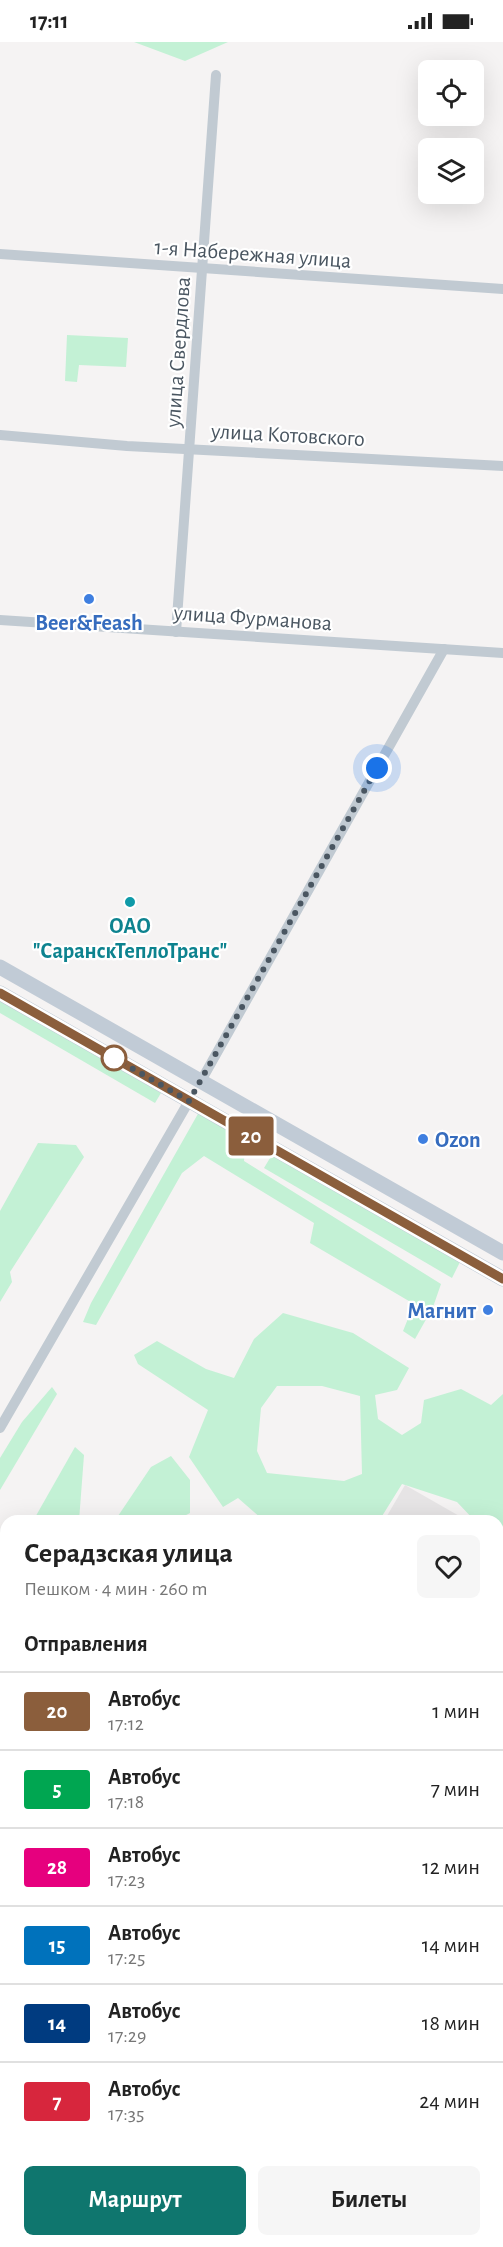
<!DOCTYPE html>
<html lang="ru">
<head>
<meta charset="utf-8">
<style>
	body { margin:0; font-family:"Alegreya Sans",sans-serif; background:#f6f6f6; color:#222; height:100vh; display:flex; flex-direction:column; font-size:22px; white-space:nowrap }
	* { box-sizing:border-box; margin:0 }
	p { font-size:20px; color:#767676 }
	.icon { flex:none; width:33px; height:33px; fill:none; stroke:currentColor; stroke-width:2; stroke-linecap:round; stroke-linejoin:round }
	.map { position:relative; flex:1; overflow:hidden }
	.side { position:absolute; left:0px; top:1473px; width:504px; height:732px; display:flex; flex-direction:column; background:#fff; border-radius:18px 18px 0 0; box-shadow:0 6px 24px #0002 }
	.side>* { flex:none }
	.badge { padding:0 12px; border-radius:4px; font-size:21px; line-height:39px }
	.tools { position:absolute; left:418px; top:18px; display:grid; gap:12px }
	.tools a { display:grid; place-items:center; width:66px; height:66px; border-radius:9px; background:#fff; box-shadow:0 6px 24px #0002; font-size:30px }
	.you { position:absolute; width:30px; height:30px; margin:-15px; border:4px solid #fff; border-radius:50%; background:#1a73e8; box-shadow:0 0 0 9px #1a73e833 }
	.map>.badge { position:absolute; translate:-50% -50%; box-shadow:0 0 0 3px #fff }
	h2 { padding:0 24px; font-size:22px; line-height:54px }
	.round { display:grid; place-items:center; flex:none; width:63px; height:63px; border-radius:9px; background:#f6f6f6 }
	.overview { display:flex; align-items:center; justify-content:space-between; height:102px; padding:0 24px }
	h1 { font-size:28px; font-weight:700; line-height:45px }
	.primary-button { display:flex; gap:12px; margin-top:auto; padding:12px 24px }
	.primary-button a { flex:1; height:69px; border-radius:9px; background:#0f766e; color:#fff; font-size:24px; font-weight:700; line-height:69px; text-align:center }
	.primary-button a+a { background:#f6f6f6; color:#222 }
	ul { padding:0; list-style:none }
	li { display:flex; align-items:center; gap:18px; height:78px; padding:0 24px; border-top:2px solid #e0e0e0 }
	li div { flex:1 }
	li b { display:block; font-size:22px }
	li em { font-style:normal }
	li .badge { min-width:66px; font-weight:700; text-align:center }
	.status { display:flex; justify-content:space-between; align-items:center; height:42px; padding:0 30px; background:#fff; direction:ltr }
	.status svg { height:16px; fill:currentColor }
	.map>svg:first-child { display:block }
	.education { fill:#e6e4e5 }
	.green { fill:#c3f1d5; fill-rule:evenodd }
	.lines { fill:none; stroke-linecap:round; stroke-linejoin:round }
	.minor { stroke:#c1cad2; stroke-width:10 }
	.tertiary { stroke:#c1cad2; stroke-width:14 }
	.secondary { stroke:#c1cbd6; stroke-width:15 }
	.line-casing { stroke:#fff; stroke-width:14 }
	.line { stroke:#8b5e3c; stroke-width:9 }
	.walk { stroke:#4a5661; stroke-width:6; stroke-dasharray:0 10.8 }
	.shop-dot { fill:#3f7fe0; stroke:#fff; stroke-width:2 }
	.culture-dot { fill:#0f9aa8; stroke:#fff; stroke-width:2 }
	.stop-dot { fill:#fff; stroke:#8b5e3c; stroke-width:3 }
	.labels { text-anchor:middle; stroke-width:4.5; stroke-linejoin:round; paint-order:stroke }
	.street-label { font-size:22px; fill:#4a5661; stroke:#fff }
	.shop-label { font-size:22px; font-weight:bold; fill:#366cbe; stroke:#fff }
	.culture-label { font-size:22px; font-weight:bold; fill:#0d838f; stroke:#fff }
</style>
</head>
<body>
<div class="status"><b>17:11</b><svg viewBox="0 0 49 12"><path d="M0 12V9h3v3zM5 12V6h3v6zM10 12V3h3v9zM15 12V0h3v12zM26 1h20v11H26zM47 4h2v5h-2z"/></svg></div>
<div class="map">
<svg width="503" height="2205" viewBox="0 0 503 2205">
	<rect width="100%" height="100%" fill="#f5f3f3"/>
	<path class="education" d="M405,1443L468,1479H384Z"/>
	<g class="green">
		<path d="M134,0H228L185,19Z"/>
		<path d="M67,293L128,296L126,325L79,323L77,340L65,339Z"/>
		<path d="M0,957L161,1051L155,1061L0,971Z"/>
		<path d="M199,1070L246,1097L244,1119L441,1242L433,1265L415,1297L403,1289L414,1262L310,1201L314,1181L204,1114L182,1131L96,1283L83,1280L91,1261Z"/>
		<path d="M38,1101L76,1103L84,1115L10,1230L12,1240L0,1260V1169Z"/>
		<path d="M273,1111L460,1220L452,1236L264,1126Z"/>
		<path d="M283,1271L353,1291L409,1326L397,1348L375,1353L378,1377L402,1393L421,1381L424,1358L461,1347L491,1363L503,1352V1490L498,1489V1479H475L457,1460L402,1442L379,1479H261V1476L238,1456L223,1465L189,1415L208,1368L138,1322L134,1313L157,1299L206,1327L234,1336L254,1297ZM277,1344H322L360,1354L362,1432L344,1439L267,1431L257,1409L261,1366Z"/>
		<path d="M52,1345L57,1352L0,1448V1416L22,1380Z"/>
		<path d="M75,1405L84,1413L79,1479H33Z"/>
		<path d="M171,1414L190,1438V1471L175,1479H112L118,1474L151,1425Z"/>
		<path d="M498,1622L503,1623V1671H498Z"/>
		<path d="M6,1662V1767L0,1778V1667Z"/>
		<path d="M6,1899V1987L0,1984V1908Z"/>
		<path d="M503,2025V2205H399L403,2199H498V2034Z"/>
	</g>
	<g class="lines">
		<g class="minor">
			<path d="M0,212L503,247"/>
			<path d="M0,393L127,404L503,424"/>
			<path d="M0,578L503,611"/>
			<path d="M176,590L216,33"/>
			<path d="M201,1039L444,607"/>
			<path d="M0,1386L189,1059"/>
			<path d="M0,2064L6,2067"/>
			<path d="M232,2199L242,2205"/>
		</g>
		<g class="tertiary">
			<path d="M498,2012L503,2004"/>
			<path d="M388,2205L392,2199"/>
		</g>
		<g class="secondary">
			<path d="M0,925L503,1211"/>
			<path d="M0,951L503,1237"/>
		</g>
	</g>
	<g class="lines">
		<defs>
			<path id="line" d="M0,951L503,1237"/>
		</defs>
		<use href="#line" class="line-casing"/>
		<use href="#line" class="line"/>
		<path class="walk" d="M114,1016L189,1059L377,726"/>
	</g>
	<g class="shop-dot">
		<circle cx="89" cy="557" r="6"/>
		<circle cx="423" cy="1097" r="6"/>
		<circle cx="488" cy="1268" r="6"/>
	</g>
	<circle class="culture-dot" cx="130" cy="860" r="6"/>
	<circle class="stop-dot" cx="114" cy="1016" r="12"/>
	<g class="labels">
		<g class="street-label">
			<text transform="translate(253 211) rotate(4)" y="8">1-я Набережная улица</text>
			<text transform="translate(177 310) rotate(-86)" y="8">улица Свердлова</text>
			<text transform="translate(288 392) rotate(3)" y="8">улица Котовского</text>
			<text transform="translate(253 575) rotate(4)" y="8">улица Фурманова</text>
		</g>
		<g class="shop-label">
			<text x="89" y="588">Beer&amp;Feash</text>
			<text x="435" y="1105" text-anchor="start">Ozon</text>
			<text x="476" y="1276" text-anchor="end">Магнит</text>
		</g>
		<g class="culture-label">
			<text x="130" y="891">ОАО<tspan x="130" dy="25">"СаранскТеплоТранс"</tspan></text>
		</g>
	</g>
</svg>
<div class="tools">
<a><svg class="icon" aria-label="locate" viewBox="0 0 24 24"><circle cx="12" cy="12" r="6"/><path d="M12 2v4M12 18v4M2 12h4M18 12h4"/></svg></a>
<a><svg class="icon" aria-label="layers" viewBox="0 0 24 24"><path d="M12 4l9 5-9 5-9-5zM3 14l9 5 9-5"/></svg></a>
</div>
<div class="you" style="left:377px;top:726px"></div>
<b class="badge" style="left:251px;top:1094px;background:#8b5e3c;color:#fff">20</b>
<section class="side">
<div class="overview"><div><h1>Серадзская улица</h1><p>Пешком · 4 мин · 260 m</p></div><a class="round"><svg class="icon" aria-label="heart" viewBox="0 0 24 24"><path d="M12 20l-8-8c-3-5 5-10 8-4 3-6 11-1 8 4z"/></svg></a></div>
<h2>Отправления</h2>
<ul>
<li><span class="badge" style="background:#8b5e3c;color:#fff">20</span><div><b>Автобус</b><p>17:12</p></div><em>1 мин</em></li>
<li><span class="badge" style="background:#00a651;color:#fff">5</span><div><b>Автобус</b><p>17:18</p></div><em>7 мин</em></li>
<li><span class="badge" style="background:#e6007e;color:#fff">28</span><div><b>Автобус</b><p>17:23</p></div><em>12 мин</em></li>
<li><span class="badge" style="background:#0072bc;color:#fff">15</span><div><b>Автобус</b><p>17:25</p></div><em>14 мин</em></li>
<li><span class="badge" style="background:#003b80;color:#fff">14</span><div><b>Автобус</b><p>17:29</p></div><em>18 мин</em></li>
<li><span class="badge" style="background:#d7263d;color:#fff">7</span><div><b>Автобус</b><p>17:35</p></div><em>24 мин</em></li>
</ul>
<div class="primary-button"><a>Маршрут</a><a>Билеты</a></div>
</section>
</div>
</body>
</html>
